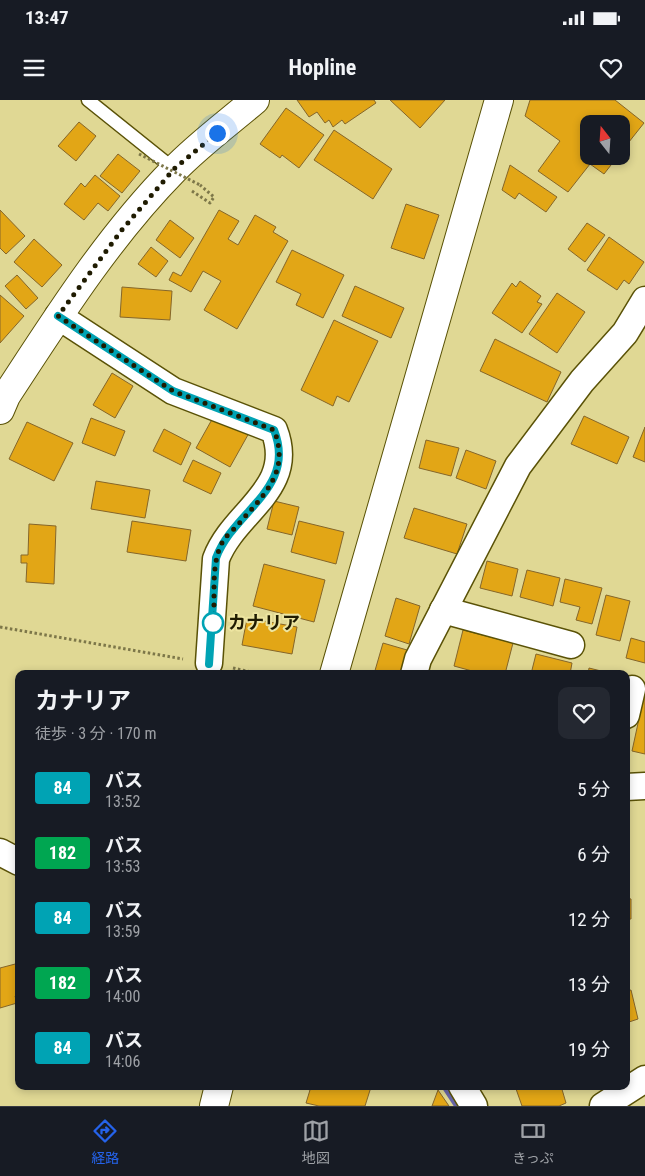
<!DOCTYPE html>
<html lang="ja">
<head>
<meta charset="utf-8">
<style>
	body { margin:0; font-family:"Roboto Condensed","Noto Sans JP",sans-serif; background:#242831; color:#f1f3f6; height:100vh; display:flex; flex-direction:column; font-size:19px; white-space:nowrap }
	* { box-sizing:border-box; margin:0 }
	p { font-size:16px; color:#9ea1a6 }
	.icon { flex:none; width:28px; height:28px; fill:none; stroke:currentColor; stroke-width:2; stroke-linecap:round; stroke-linejoin:round }
	.map { position:relative; flex:1; overflow:hidden }
	.drawer { position:absolute; left:15px; top:570px; width:615px; height:420px; display:flex; flex-direction:column; background:#171b24; border-radius:10px; box-shadow:0 2px 8px #0003 }
	.drawer>* { flex:none }
	.badge { padding:0 10px; border-radius:4px; font-size:18px; line-height:32px }
	.needle { width:32px; rotate:343deg }
	.controls { position:absolute; left:580px; top:15px; display:grid; gap:10px }
	.controls a { display:grid; place-items:center; width:50px; height:50px; border-radius:10px; background:#171b24; box-shadow:0 2px 8px #0003; font-size:25px }
	.you { position:absolute; width:25px; height:25px; margin:-12px; border:4px solid #fff; border-radius:50%; background:#1a73e8; box-shadow:0 0 0 8px #1a73e833 }
	.map>.badge { position:absolute; translate:-50% -50%; box-shadow:0 0 0 2px #fff }
	.round { display:grid; place-items:center; flex:none; width:52px; height:52px; border-radius:10px; background:#242831 }
	.summary { display:flex; align-items:center; justify-content:space-between; height:85px; padding:0 20px }
	h1 { font-size:24px; font-weight:700; line-height:38px }
	ul { padding:0; list-style:none }
	li { display:flex; align-items:center; gap:15px; height:65px; padding:0 20px }
	li div { flex:1 }
	li b { display:block; font-size:19px }
	li em { font-style:normal }
	li .badge { min-width:55px; font-weight:700; text-align:center }
	.status { display:flex; justify-content:space-between; align-items:center; height:35px; padding:0 25px; background:#171b24; direction:ltr }
	.status svg { height:14px; fill:currentColor }
	header { display:flex; justify-content:space-between; align-items:center; height:65px; padding:0 20px; background:#171b24; font-size:22px; font-weight:700 }
	.tabs { display:flex; justify-content:space-around; align-items:center; height:70px; border-top:1px solid #363941; background:#171b24; font-size:14px; color:#9ea1a6 }
	.tabs a { display:grid; justify-items:center; gap:2px }
	.tabs .active { color:#2563eb }
	.map>svg:first-child { display:block }
	.lines { fill:none; stroke-linecap:round; stroke-linejoin:round }
	.stream { stroke:#6765a7; stroke-width:9 }
	.building { fill:#e2a616; stroke:#85662a }
	.service-casing { stroke:#5a5207; stroke-width:15 }
	.minor-casing { stroke:#5a5207; stroke-width:29 }
	.tertiary-casing { stroke:#5a5207; stroke-width:30 }
	.secondary-casing { stroke:#5a5207; stroke-width:30 }
	.path { stroke:#7d7749; stroke-width:3; stroke-dasharray:2.5 2.5; stroke-linecap:butt }
	.service { stroke:#fff; stroke-width:12 }
	.minor { stroke:#fff; stroke-width:26 }
	.tertiary { stroke:#fff; stroke-width:28 }
	.secondary { stroke:#fff; stroke-width:28 }
	.path-bridge { stroke:#7d7749; stroke-width:3; stroke-dasharray:2.5 2.5; stroke-linecap:butt }
	.line-casing { stroke:#fff; stroke-width:11 }
	.line { stroke:#00a3b4; stroke-width:8 }
	.walk { stroke:#1f1b01; stroke-width:5; stroke-dasharray:0 9 }
	.stop-dot { fill:#fff; stroke:#00a3b4; stroke-width:2.5 }
	.labels { text-anchor:middle; stroke-width:4; stroke-linejoin:round; paint-order:stroke }
	.stop-label { font-size:18px; font-weight:bold; fill:#1f1b01; stroke:#ede5a1; text-anchor:start }
</style>
</head>
<body>
<div class="status"><b>13:47</b><svg viewBox="0 0 49 12"><path d="M0 12V9h3v3zM5 12V6h3v6zM10 12V3h3v9zM15 12V0h3v12zM26 1h20v11H26zM47 4h2v5h-2z"/></svg></div>
<header><svg class="icon" aria-label="menu" viewBox="0 0 24 24"><path d="M4 6h16M4 12h16M4 18h16"/></svg>Hopline<svg class="icon" aria-label="heart" viewBox="0 0 24 24"><path d="M12 20l-8-8c-3-5 5-10 8-4 3-6 11-1 8 4z"/></svg></header>
<div class="map">
<svg width="645" height="1006" viewBox="0 0 645 1006">
	<rect width="100%" height="100%" fill="#e0d894"/>
	<g class="lines">
		<path class="stream" d="M446,986L459,1006"/>
	</g>
	<g class="building">
		<path d="M297,0H374L376,3L345,24L342,20L333,27L329,20L325,23L317,12L309,17Z"/>
		<path d="M390,0H445L420,28Z"/>
		<path d="M530,0H615L644,23L621,52V24H589V56H618L604,74L590,64L568,92L538,71L560,41L525,16Z"/>
		<path d="M286,8L324,35L299,68L282,55L280,58L260,44Z"/>
		<path d="M79,22L96,36L76,61L58,46Z"/>
		<path d="M334,30L392,69L373,99L314,60Z"/>
		<path d="M118,54L140,71L122,93L100,76Z"/>
		<path d="M510,65L557,97L546,112L519,93L515,99L502,90Z"/>
		<path d="M95,75L120,96L108,111L98,103L84,120L64,104L81,83L85,87Z"/>
		<path d="M406,104L439,115L424,159L391,148Z"/>
		<path d="M0,110L25,136L6,154L0,148Z"/>
		<path d="M219,110L239,121L228,139L238,145L255,115L276,127L273,132L288,141L237,229L204,210L221,181L203,171L191,192L169,180L173,172L181,176Z"/>
		<path d="M170,120L194,138L180,158L156,140Z"/>
		<path d="M587,123L605,135L585,162L568,149Z"/>
		<path d="M609,137L644,162L629,184L624,180L617,190L587,170Z"/>
		<path d="M34,139L62,165L42,187L14,162Z"/>
		<path d="M151,147L168,161L156,177L138,164Z"/>
		<path d="M292,150L344,175L323,218L296,205L301,194L276,182Z"/>
		<path d="M17,175L38,198L26,209L5,186Z"/>
		<path d="M520,181L541,196L537,202L542,204L522,233L492,213L512,183L516,187Z"/>
		<path d="M355,186L404,208L391,238L342,216Z"/>
		<path d="M122,187L172,191L170,220L120,217Z"/>
		<path d="M557,193L585,212L557,253L529,234Z"/>
		<path d="M0,195L24,216L0,243Z"/>
		<path d="M334,220L378,241L349,302L337,296L333,306L301,290Z"/>
		<path d="M495,239L561,272L547,302L480,271Z"/>
		<path d="M112,273L133,286L115,318L93,305Z"/>
		<path d="M215,314L249,333L230,367L196,348Z"/>
		<path d="M584,316L629,337L617,364L571,344Z"/>
		<path d="M91,318L125,331L115,356L82,343Z"/>
		<path d="M27,322L73,343L54,381L9,359Z"/>
		<path d="M645,327V362L633,357Z"/>
		<path d="M164,329L191,343L181,365L153,351Z"/>
		<path d="M426,340L459,348L451,376L419,368Z"/>
		<path d="M466,350L496,361L486,389L456,378Z"/>
		<path d="M193,360L221,373L211,394L183,381Z"/>
		<path d="M96,381L150,390L145,418L91,409Z"/>
		<path d="M274,401L299,407L292,435L267,429Z"/>
		<path d="M414,408L467,424L457,454L404,438Z"/>
		<path d="M132,421L191,430L186,461L127,452Z"/>
		<path d="M299,421L344,432L336,464L291,452Z"/>
		<path d="M29,424L56,426L54,484L26,482L27,463H21V455H28Z"/>
		<path d="M487,461L518,469L512,496L480,488Z"/>
		<path d="M264,464L325,480L314,522L253,506Z"/>
		<path d="M527,470L560,478L553,506L520,497Z"/>
		<path d="M565,479L602,488L592,524L576,520L580,507L560,502Z"/>
		<path d="M606,495L630,501L620,541L596,535Z"/>
		<path d="M396,498L420,506L409,544L385,536Z"/>
		<path d="M247,518L297,527L292,554L242,545Z"/>
		<path d="M463,530L513,543L505,574H483L454,566Z"/>
		<path d="M631,538L645,542V563L626,558Z"/>
		<path d="M383,543L407,550L401,574H374Z"/>
		<path d="M536,554L572,563L570,574H531Z"/>
		<path d="M589,568L613,574H588Z"/>
		<path d="M645,591V654L632,651Z"/>
		<path d="M626,798L631,799V819H626Z"/>
		<path d="M19,863V895L15,896L17,903L0,908V868Z"/>
		<path d="M631,890L638,919L626,923V891Z"/>
		<path d="M297,986H368L371,987L365,1006H319L306,1003L310,990Z"/>
		<path d="M515,986H561L566,1003L559,1006H522Z"/>
		<path d="M438,990L449,1006H432Z"/>
	</g>
	<g class="lines">
		<defs>
			<path id="service" d="M88,0L174,69"/>
			<g id="minor">
				<path d="M58,216L173,291L274,330C297,389 234,411 216,459L209,563"/>
				<path d="M443,510L571,545"/>
				<path d="M414,574L418,559L518,366L582,281L625,233L645,200"/>
				<path d="M626,615L632,589"/>
				<path d="M626,687L645,686"/>
				<path d="M0,752L19,762"/>
				<path d="M462,986L474,1006"/>
				<path d="M603,1006L645,979"/>
			</g>
			<g id="tertiary">
				<path d="M334,574L499,0"/>
				<path d="M214,1006L219,986"/>
			</g>
			<path id="secondary" d="M0,310L6,296C57,218 108,137 174,70C198,45 228,23 255,0"/>
		</defs>
		<use href="#service" class="service-casing"/>
		<use href="#minor" class="minor-casing"/>
		<use href="#tertiary" class="tertiary-casing"/>
		<use href="#secondary" class="secondary-casing"/>
		<g class="path">
			<path d="M192,91L210,103L214,97L200,85"/>
			<path d="M0,527L183,559"/>
			<path d="M233,568L260,574"/>
		</g>
		<use href="#service" class="service"/>
		<use href="#minor" class="minor"/>
		<use href="#tertiary" class="tertiary"/>
		<use href="#secondary" class="secondary"/>
		<path class="path-bridge" d="M139,54L200,85"/>
	</g>
	<g class="lines">
		<defs>
			<path id="line" d="M58,216L173,291L274,330C297,389 234,410 216,458L209,564"/>
		</defs>
		<use href="#line" class="line-casing"/>
		<use href="#line" class="line"/>
		<path class="walk" d="M213,523C216,498 210,466 222,443C225,437 232,431 237,426C263,395 291,373 274,330L173,291L58,216L121,131L174,69L217,33"/>
	</g>
	<circle class="stop-dot" cx="213" cy="523" r="10"/>
	<g class="labels">
		<g class="stop-label">
			<text x="228" y="529">カナリア</text>
		</g>
	</g>
</svg>
<div class="controls">
<a><svg class="needle" viewBox="-14 -14 28 28"><path d="M0-13l5 13h-10z" fill="#e53935"/><path d="M0 13l5-13h-10z" fill="#9ea1a6"/></svg></a>
</div>
<div class="you" style="left:217px;top:33px"></div>
<section class="drawer">
<div class="summary"><div><h1>カナリア</h1><p>徒歩 · 3 分 · 170 m</p></div><a class="round"><svg class="icon" aria-label="heart" viewBox="0 0 24 24"><path d="M12 20l-8-8c-3-5 5-10 8-4 3-6 11-1 8 4z"/></svg></a></div>
<ul>
<li><span class="badge" style="background:#00a3b4;color:#fff">84</span><div><b>バス</b><p>13:52</p></div><em>5 分</em></li>
<li><span class="badge" style="background:#00a651;color:#fff">182</span><div><b>バス</b><p>13:53</p></div><em>6 分</em></li>
<li><span class="badge" style="background:#00a3b4;color:#fff">84</span><div><b>バス</b><p>13:59</p></div><em>12 分</em></li>
<li><span class="badge" style="background:#00a651;color:#fff">182</span><div><b>バス</b><p>14:00</p></div><em>13 分</em></li>
<li><span class="badge" style="background:#00a3b4;color:#fff">84</span><div><b>バス</b><p>14:06</p></div><em>19 分</em></li>
</ul>
</section>
</div>
<nav class="tabs">
<a class="active"><svg class="icon" aria-label="directions" viewBox="0 0 24 24"><path d="M12 3l9 9-9 9-9-9zM9 14v-3h6M13 9l2 2-2 2"/></svg>経路</a>
<a><svg class="icon" aria-label="map" viewBox="0 0 24 24"><path d="M3 6l6-2 6 2 6-2v14l-6 2-6-2-6 2zM9 4v14M15 6v14"/></svg>地図</a>
<a><svg class="icon" aria-label="tickets" viewBox="0 0 24 24"><path d="M3 7h18v10H3zM15 7v10"/></svg>きっぷ</a>
</nav>
</body>
</html>
